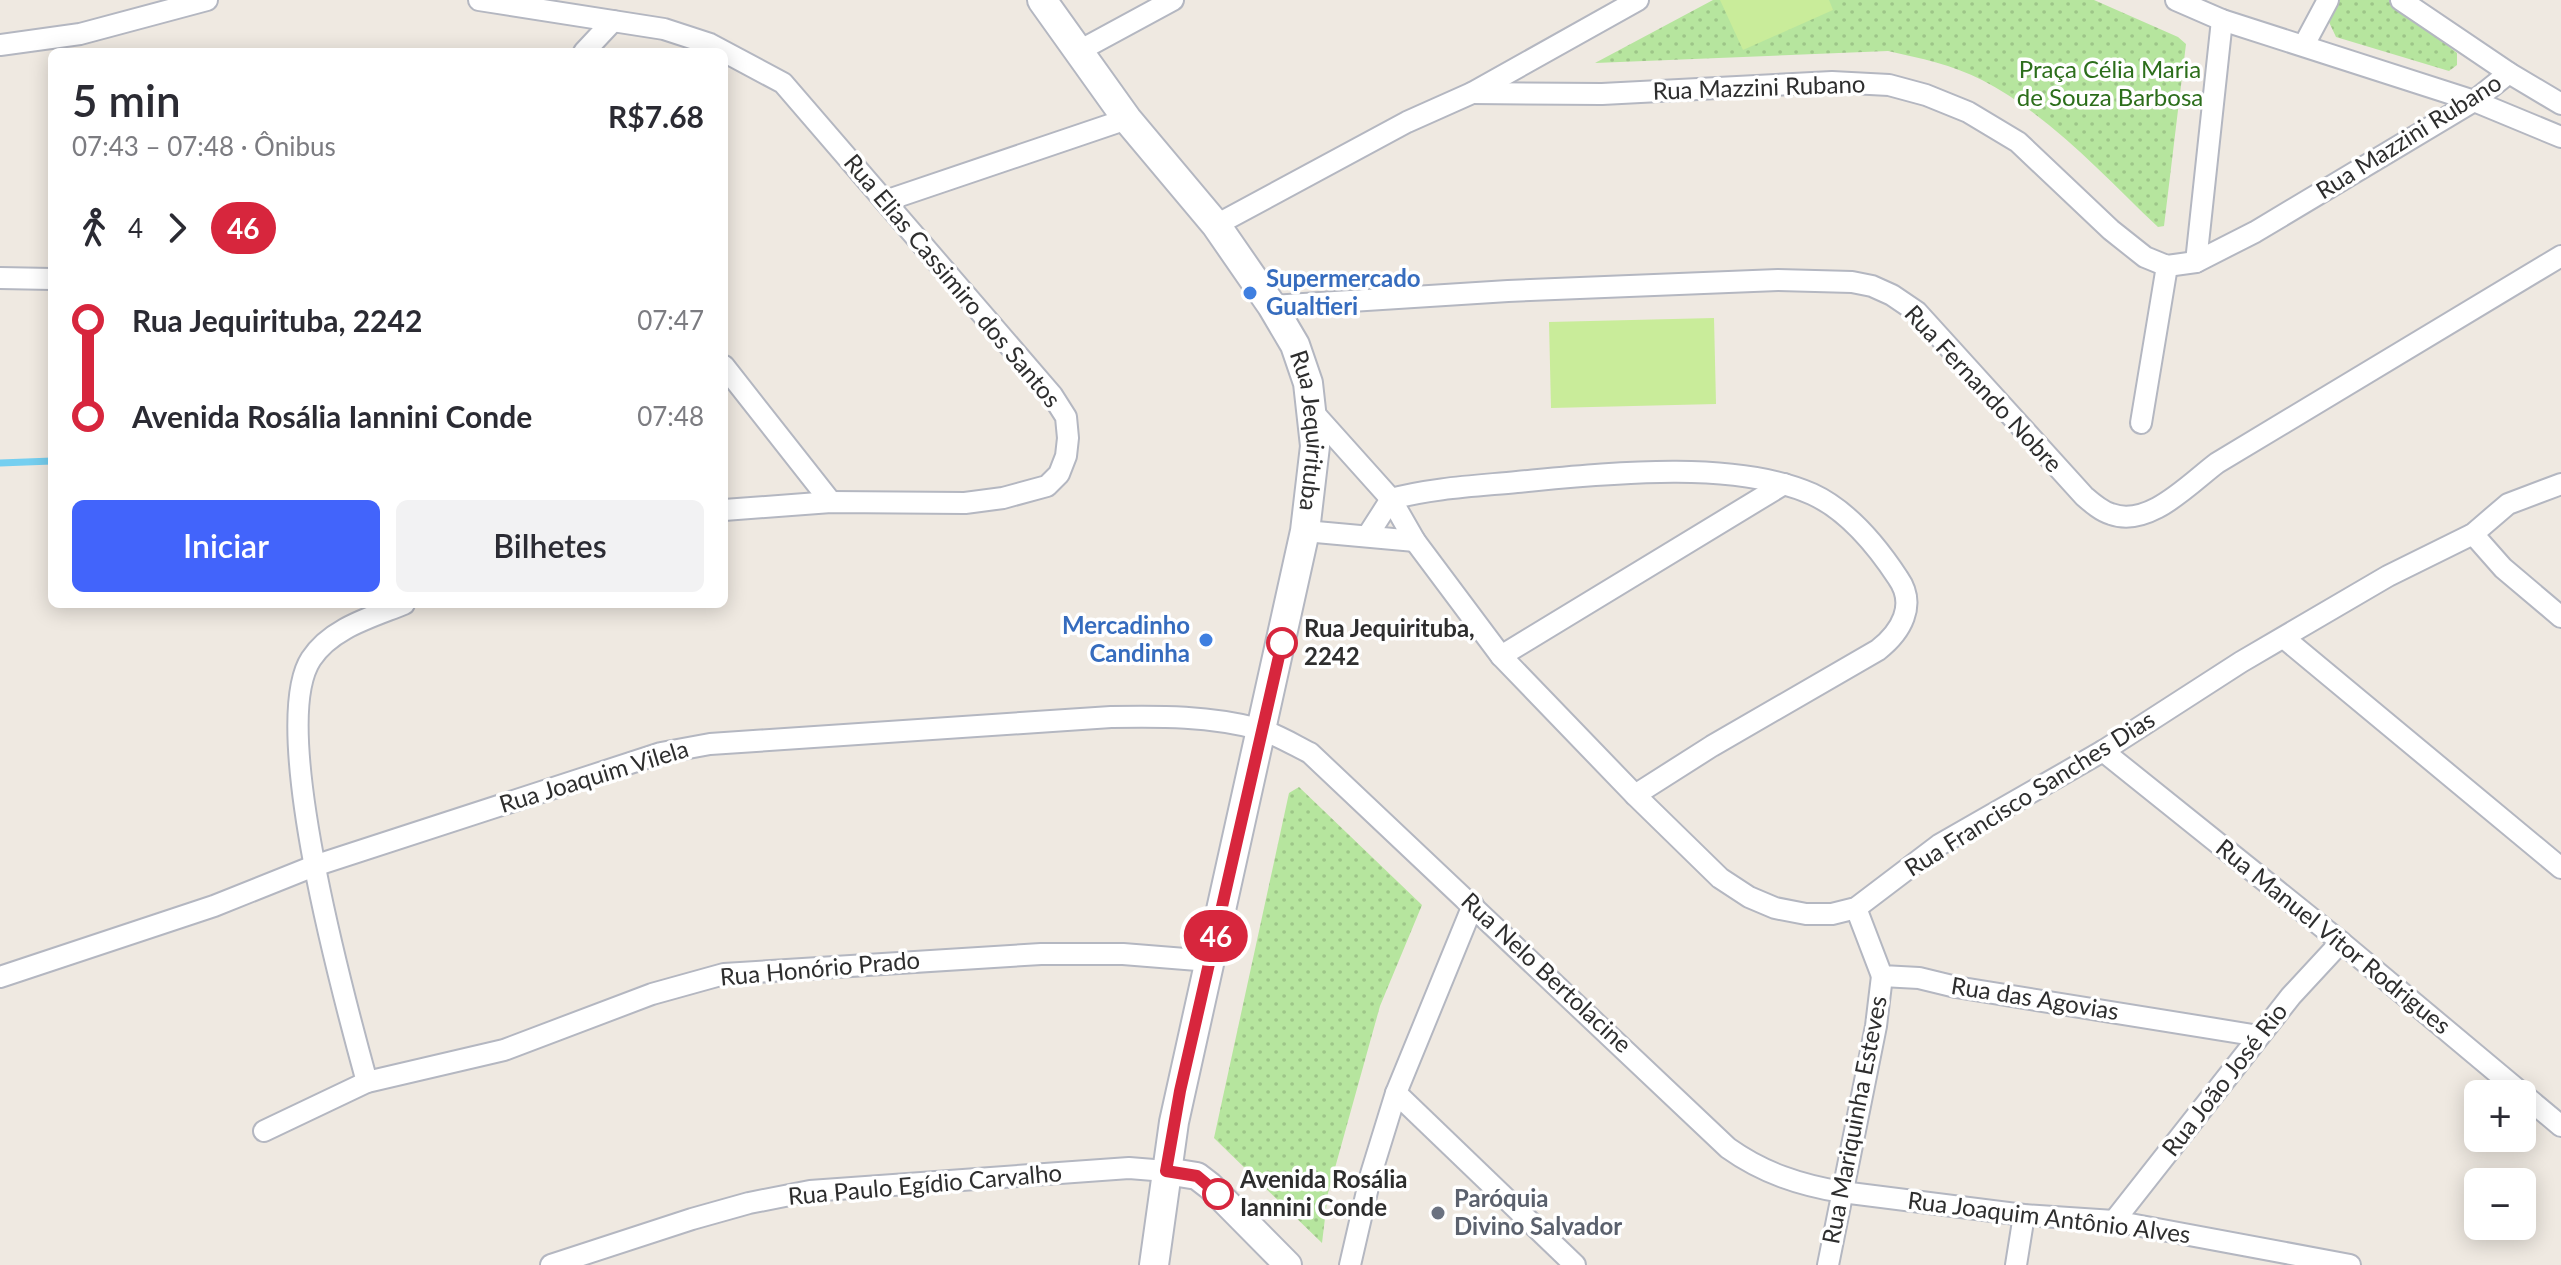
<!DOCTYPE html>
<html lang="pt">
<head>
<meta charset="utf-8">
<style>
	body { margin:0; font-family:Lato,sans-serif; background:#f2f2f3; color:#2b2b33; height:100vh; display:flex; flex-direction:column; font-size:30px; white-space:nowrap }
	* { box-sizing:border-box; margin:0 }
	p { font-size:26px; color:#7c7c81 }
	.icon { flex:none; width:44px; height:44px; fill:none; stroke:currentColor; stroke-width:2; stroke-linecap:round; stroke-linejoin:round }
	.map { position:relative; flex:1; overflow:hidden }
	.drawer { position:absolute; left:48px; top:48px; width:680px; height:560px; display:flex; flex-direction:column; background:#fff; border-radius:12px; box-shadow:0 4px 20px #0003 }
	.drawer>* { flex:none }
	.badge { padding:0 16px; border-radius:26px; font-size:28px; line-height:52px }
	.controls { position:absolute; left:2464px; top:1080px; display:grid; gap:16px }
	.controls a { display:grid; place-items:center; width:72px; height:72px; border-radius:12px; background:#fff; box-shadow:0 4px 20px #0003; font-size:40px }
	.map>.badge { position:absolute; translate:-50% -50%; box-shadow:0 0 0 4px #fff }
	.legs { display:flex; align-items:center; gap:12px; height:88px; padding:0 24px; font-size:26px }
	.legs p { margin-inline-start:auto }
	.overview { display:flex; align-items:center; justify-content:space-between; height:136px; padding:0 24px }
	h1 { font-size:44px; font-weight:600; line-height:60px }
	.cta { display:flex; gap:16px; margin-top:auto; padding:16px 24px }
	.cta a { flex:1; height:92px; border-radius:12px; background:#4264fb; color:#fff; font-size:32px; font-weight:600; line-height:92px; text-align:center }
	.cta a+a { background:#f2f2f3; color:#2b2b33 }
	ul { padding:0 24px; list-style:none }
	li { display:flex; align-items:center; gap:28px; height:96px; font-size:30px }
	li i { display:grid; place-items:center; width:12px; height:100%; margin:0 10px; background:currentColor }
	li i::after { content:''; width:20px; height:20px; margin:-10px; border:6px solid; border-radius:50%; background:#fff }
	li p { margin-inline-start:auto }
	li:first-child i { background:linear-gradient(#0000 50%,currentColor 0) }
	li:last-child i { background:linear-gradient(currentColor 50%,#0000 0) }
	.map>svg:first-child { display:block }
	.park { fill:url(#park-dots) }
	.pitch { fill:#c9ec9a }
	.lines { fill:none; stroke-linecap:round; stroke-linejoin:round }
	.stream { stroke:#75cff0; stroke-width:7 }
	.minor-casing { stroke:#b4b7c1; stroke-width:24 }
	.tertiary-casing { stroke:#b4b7c1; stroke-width:30 }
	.secondary-casing { stroke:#b4b7c1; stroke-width:32 }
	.minor { stroke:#fff; stroke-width:20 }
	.tertiary { stroke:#fff; stroke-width:26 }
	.secondary { stroke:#fff; stroke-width:28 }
	.line-1-casing { stroke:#fff; stroke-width:18 }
	.line-1 { stroke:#d7263d; stroke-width:12 }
	.shop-dot { fill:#3f7fe0; stroke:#fff; stroke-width:3 }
	.stop-1-dot { fill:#fff; stroke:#d7263d; stroke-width:4 }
	.worship-dot { fill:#6b7280; stroke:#fff; stroke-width:3 }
	.labels { text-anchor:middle; stroke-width:7; stroke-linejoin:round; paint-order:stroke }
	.park-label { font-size:24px; fill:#2c6e1b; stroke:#fff }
	.street-label { font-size:24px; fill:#2e2e2e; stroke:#fff }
	.shop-label { font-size:24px; font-weight:bold; fill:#366cbe; stroke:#fff; text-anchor:start }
	.stop-label { font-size:24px; font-weight:bold; fill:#2e2e2e; stroke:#fff; text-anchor:start }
	.worship-label { font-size:24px; font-weight:bold; fill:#5b616d; stroke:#fff; text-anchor:start }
</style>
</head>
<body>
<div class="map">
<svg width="2561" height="1265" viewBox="0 0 2561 1265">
	<defs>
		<pattern id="park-dots" width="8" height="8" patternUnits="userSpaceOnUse" patternTransform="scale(2)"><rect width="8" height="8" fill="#b6e59e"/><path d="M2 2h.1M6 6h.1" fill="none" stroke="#9dc588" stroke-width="1.8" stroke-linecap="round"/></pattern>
	</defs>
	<rect width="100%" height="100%" fill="#efe9e1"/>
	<g class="park">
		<path d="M1713,0H2094L2178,37L2186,44L2164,226L2158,227C2103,175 2051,116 1982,80C1953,65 1920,58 1888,51L1595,63Z"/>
		<path d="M2333,0H2389L2457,53V65L2449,71L2336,37L2329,22Z"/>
		<path d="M1299,787L1422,905L1380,1006L1328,1193L1322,1243L1214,1138L1289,793Z"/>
	</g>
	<g class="pitch">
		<path d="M1720,0H1829L1833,10L1743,50Z"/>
		<path d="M1714,318L1716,404L1551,408L1549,322Z"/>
	</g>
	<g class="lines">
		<path class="stream" d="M0,463L52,461"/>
		<defs>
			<g id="minor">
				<path d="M479,0L664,29L710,44L783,83L1052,395L1066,417L1068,438L1066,456L1059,474L1047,486L1003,498L965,503L831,502L724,510"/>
				<path d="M2176,0L2222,20L2474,101L2561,137"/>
				<path d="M2401,0L2509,73L2561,104"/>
				<path d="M0,45L80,34L207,0"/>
				<path d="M2304,45L2328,0"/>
				<path d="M584,52L613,21"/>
				<path d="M1077,52L1173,0"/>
				<path d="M1472,93L1602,94L1832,82L1889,85L1926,95L1968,112L2018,142L2111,230L2145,257L2167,266L2196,262L2255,232L2474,101L2509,73"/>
				<path d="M885,201L1127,119"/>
				<path d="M1216,225L1407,122L1472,93L1638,0"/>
				<path d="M2196,262L2222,20"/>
				<path d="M0,278L52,279"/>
				<path d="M1272,306L1508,291L1778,280L1852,282L1872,286L1892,295L1917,312L2084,496C2092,503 2101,511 2111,514C2149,528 2189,484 2217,463L2561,256"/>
				<path d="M724,366L831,502"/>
				<path d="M1313,412L1391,499L1415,541L1501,656L1635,795L1720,878L1749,897L1775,908L1806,914H1832L1856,908L1939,845L2103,751L2241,662L2388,576L2473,534L2508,504L2561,484"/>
				<path d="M2141,423L2167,266"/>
				<path d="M1305,531L1415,541"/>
				<path d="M2473,534L2503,568L2561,617"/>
				<path d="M1368,535L1391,499C1432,488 1475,486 1517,482C1603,474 1733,459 1812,494C1847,510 1877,546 1898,578C1917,605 1901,632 1878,650L1712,746L1635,795"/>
				<path d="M2284,638L2561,868"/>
				<path d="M1501,656L1784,484"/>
				<path d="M2103,751L2341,942L2561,1126"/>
				<path d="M1856,908L1882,976L1919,978L1956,987L2259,1036"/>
				<path d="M0,977L214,906L314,866L661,753L710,744L1111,717C1161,716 1210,716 1259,729C1276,734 1294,745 1310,753L1728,1148C1763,1173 1800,1185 1842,1192L2024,1215L2114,1221L2350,1265"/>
				<path d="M367,1082C345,1002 268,725 311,659C331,628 372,617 404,604"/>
				<path d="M1396,1093L1575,1265"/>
				<path d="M264,1131L367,1082L504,1050L652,994L724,974L1041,954H1123L1210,961"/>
				<path d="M2114,1221L2291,996L2341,942"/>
				<path d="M551,1265L692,1219L749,1203L810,1191L1129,1168L1166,1171"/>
				<path d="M1350,1265L1371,1174L1396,1093L1473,905"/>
				<path d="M1828,1265L1876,1026L1882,976"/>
				<path d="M2016,1265L2024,1215"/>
			</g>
			<path id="tertiary" d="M1166,1171L1197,1176L1210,1186L1288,1265"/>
			<g id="secondary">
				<path id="s1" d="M1042,0L1127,119L1216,225L1272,306L1295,345L1308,383L1315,446L1305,531L1174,1122L1154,1265"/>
			</g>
		</defs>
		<use href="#minor" class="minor-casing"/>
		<use href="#tertiary" class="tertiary-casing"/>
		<use href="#secondary" class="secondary-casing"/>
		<use href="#minor" class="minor"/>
		<use href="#tertiary" class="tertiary"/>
		<use href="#secondary" class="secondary"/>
	</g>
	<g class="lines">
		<defs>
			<path id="line-1" d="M1218,1194L1197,1176L1166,1171L1180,1091L1282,643"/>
		</defs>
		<use href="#line-1" class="line-1-casing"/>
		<use href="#line-1" class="line-1"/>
	</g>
	<g class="shop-dot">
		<circle cx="1250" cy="293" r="8"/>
		<circle cx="1206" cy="640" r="8"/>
	</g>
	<g class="stop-1-dot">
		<circle cx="1282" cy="643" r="14"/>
		<circle cx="1218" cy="1194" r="14"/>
	</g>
	<circle class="worship-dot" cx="1438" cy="1213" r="8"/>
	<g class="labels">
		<g class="park-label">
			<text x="2110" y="78">Praça Célia Maria<tspan x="2110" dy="28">de Souza Barbosa</tspan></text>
		</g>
		<g class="street-label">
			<text transform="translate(1759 88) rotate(-2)" y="8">Rua Mazzini Rubano</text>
			<text transform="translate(2409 137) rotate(-32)" y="8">Rua Mazzini Rubano</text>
			<text transform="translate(952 281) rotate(50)" y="8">Rua Elias Cassimiro dos Santos</text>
			<text transform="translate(1983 389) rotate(47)" y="8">Rua Fernando Nobre</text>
			<text dy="8" stroke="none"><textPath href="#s1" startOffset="516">Rua Jequirituba</textPath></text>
			<text transform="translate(594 777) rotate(-17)" y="8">Rua Joaquim Vilela</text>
			<text transform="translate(2030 794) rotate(-32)" y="8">Rua Francisco Sanches Dias</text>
			<text transform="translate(2333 937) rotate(39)" y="8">Rua Manuel Vitor Rodrigues</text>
			<text transform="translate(820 969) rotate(-5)" y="8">Rua Honório Prado</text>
			<text transform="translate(1546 973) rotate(43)" y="8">Rua Nelo Bertolacine</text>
			<text transform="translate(2035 999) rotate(9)" y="8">Rua das Agovias</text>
			<text transform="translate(2225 1080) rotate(-52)" y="8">Rua João José Rio</text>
			<text transform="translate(1855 1120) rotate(-79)" y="8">Rua Mariquinha Esteves</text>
			<text transform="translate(925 1185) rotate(-5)" y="8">Rua Paulo Egídio Carvalho</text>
			<text transform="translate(2049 1218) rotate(7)" y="8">Rua Joaquim Antônio Alves</text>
		</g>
		<g class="shop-label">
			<text x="1266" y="287">Supermercado<tspan x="1266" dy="28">Gualtieri</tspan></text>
			<text x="1190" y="634" text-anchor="end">Mercadinho<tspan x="1190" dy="28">Candinha</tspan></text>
		</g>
		<g class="stop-label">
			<text x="1304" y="637">Rua Jequirituba,<tspan x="1304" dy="28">2242</tspan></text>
			<text x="1240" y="1188">Avenida Rosália<tspan x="1240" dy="28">Iannini Conde</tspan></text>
		</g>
		<g class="worship-label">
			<text x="1454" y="1207">Paróquia<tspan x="1454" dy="28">Divino Salvador</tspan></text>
		</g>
	</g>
</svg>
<div class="controls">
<a>+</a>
<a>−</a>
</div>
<b class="badge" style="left:1216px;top:936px;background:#d7263d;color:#fff">46</b>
<section class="drawer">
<div class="overview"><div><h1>5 min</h1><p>07:43 – 07:48 · Ônibus</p></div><b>R$7.68</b></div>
<div class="legs"><svg class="icon" aria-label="walk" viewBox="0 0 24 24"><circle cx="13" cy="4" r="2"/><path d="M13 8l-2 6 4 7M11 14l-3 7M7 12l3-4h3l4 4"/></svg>4<svg class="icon" aria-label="forward" viewBox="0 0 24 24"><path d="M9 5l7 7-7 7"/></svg><b class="badge" style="background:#d7263d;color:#fff">46</b></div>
<ul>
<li><i style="color:#d7263d"></i><b>Rua Jequirituba, 2242</b><p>07:47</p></li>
<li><i style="color:#d7263d"></i><b>Avenida Rosália Iannini Conde</b><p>07:48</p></li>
</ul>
<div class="cta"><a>Iniciar</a><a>Bilhetes</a></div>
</section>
</div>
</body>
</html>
